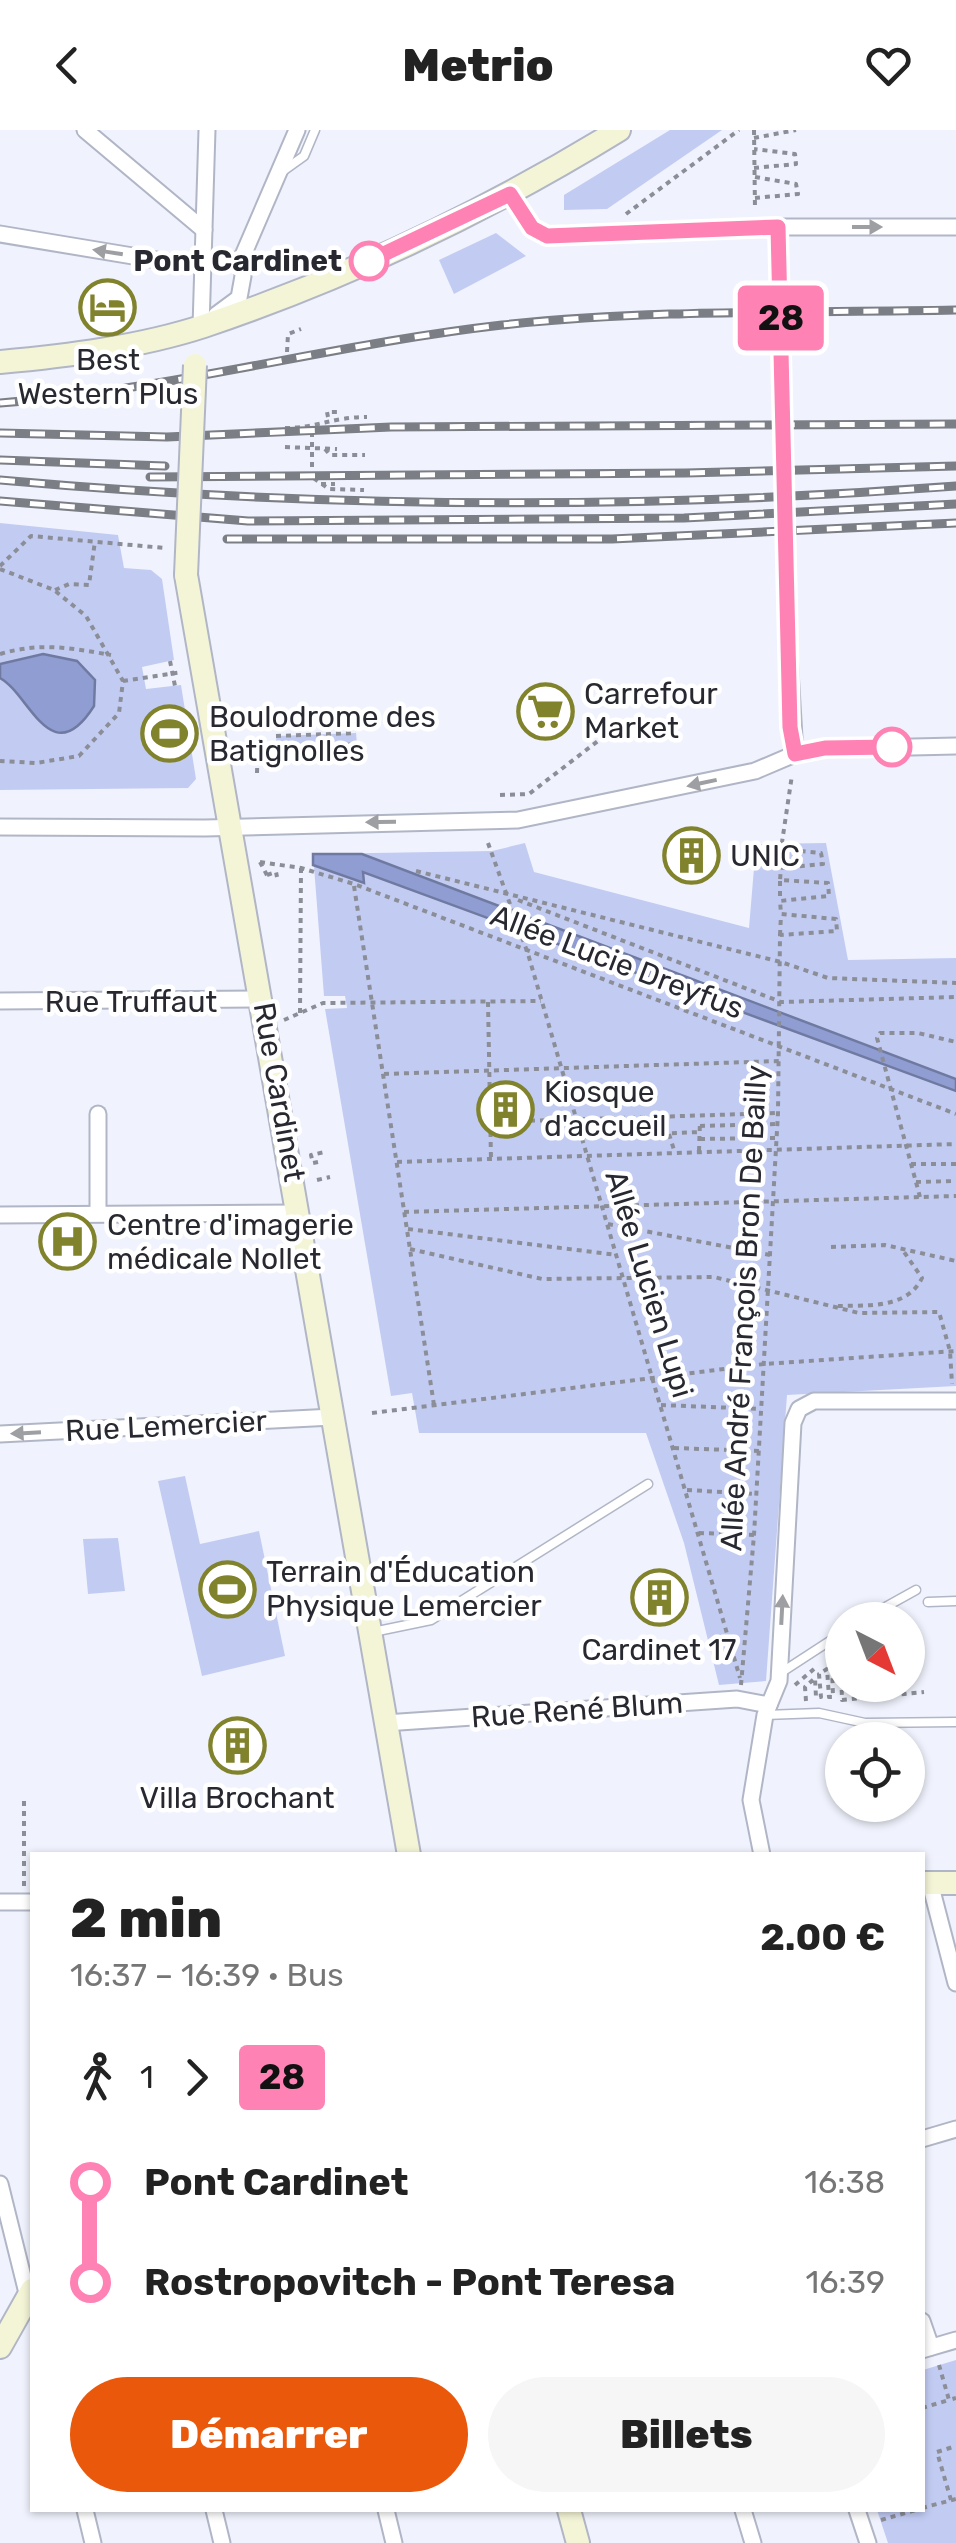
<!DOCTYPE html>
<html lang="fr">
<head>
<meta charset="utf-8">
<style>
	body { margin:0; font-family:Rubik,sans-serif; background:#f6f6f6; color:#222; height:100vh; display:flex; flex-direction:column; font-size:38px; white-space:nowrap }
	* { box-sizing:border-box; margin:0 }
	p { font-size:32px; color:#767676 }
	.icon { flex:none; width:55px; height:55px; fill:none; stroke:currentColor; stroke-width:2; stroke-linecap:round; stroke-linejoin:round }
	.map { position:relative; flex:1; overflow:hidden }
	.sheet { position:absolute; left:30px; top:1722px; width:895px; height:660px; display:flex; flex-direction:column; background:#fff; border-radius:0px; box-shadow:0 2px 8px #0004 }
	.sheet>* { flex:none }
	.badge { padding:0 20px; border-radius:8px; font-size:35px; line-height:65px }
	.needle { width:65px; rotate:138deg }
	.buttons { position:absolute; left:825px; top:1472px; display:grid; gap:20px }
	.buttons a { display:grid; place-items:center; width:100px; height:100px; border-radius:50%; background:#fff; box-shadow:0 2px 8px #0004; font-size:50px }
	.map>.badge { position:absolute; translate:-50% -50%; box-shadow:0 0 0 5px #fff }
	.legs { display:flex; align-items:center; gap:15px; height:110px; padding:0 40px; font-size:32px }
	.legs p { margin-inline-start:auto }
	.overview { display:flex; align-items:center; justify-content:space-between; height:170px; padding:0 40px }
	h1 { font-size:55px; font-weight:800; line-height:75px }
	.button { display:flex; gap:20px; margin-top:auto; padding:20px 40px }
	.button a { flex:1; height:115px; border-radius:60px; background:#ea580c; color:#fff; font-size:40px; font-weight:800; line-height:115px; text-align:center }
	.button a+a { background:#f6f6f6; color:#222 }
	ul { padding:0 40px; list-style:none }
	li { display:flex; align-items:center; gap:35px; height:100px; font-size:38px }
	li i { display:grid; place-items:center; width:15px; height:100%; margin:0 12px; background:currentColor }
	li i::after { content:''; width:25px; height:25px; margin:-12px; border:8px solid; border-radius:50%; background:#fff }
	li p { margin-inline-start:auto }
	li:first-child i { background:linear-gradient(#0000 50%,currentColor 0) }
	li:last-child i { background:linear-gradient(currentColor 50%,#0000 0) }
	header { display:flex; justify-content:space-between; align-items:center; height:130px; padding:0 40px; background:#fff; font-size:45px; font-weight:800 }
	.map>svg:first-child { display:block }
	.green { fill:#c2ccf3 }
	.water { fill:#8f9dd2; stroke:#707aa1; stroke-width:2.5 }
	.lines { fill:none; stroke-linecap:round; stroke-linejoin:round }
	.lane-casing { stroke:#b1b6c6; stroke-width:11 }
	.street-casing { stroke:#b1b6c6; stroke-width:19 }
	.secondary-casing { stroke:#b1b6c6; stroke-width:26 }
	.path { stroke:#8c8e97; stroke-width:4; stroke-dasharray:5 5; stroke-linecap:butt }
	.lane { stroke:#fff; stroke-width:8 }
	.street { stroke:#fff; stroke-width:15 }
	.secondary { stroke:#f4f5d7; stroke-width:22 }
	.rail-casing { stroke:#7c7e86; stroke-width:9 }
	.rail { stroke:#fff; stroke-width:5; stroke-dasharray:15; stroke-linecap:butt }
	.street-bridge-casing { stroke:#b1b6c6; stroke-width:19; stroke-linecap:butt }
	.secondary-bridge-casing { stroke:#b1b6c6; stroke-width:26; stroke-linecap:butt }
	.street-bridge { stroke:#fff; stroke-width:15 }
	.secondary-bridge { stroke:#f4f5d7; stroke-width:22 }
	.oneway { fill:#9e9fa2 }
	.line-1-casing { stroke:#fff; stroke-width:22 }
	.line-1 { stroke:#ff82b4; stroke-width:15 }
	.stop-1-dot { fill:#fff; stroke:#ff82b4; stroke-width:5 }
	.labels { text-anchor:middle; stroke-width:9; stroke-linejoin:round; paint-order:stroke }
	.stop-label { font-size:30px; font-weight:bold; fill:#282930; stroke:#fff; text-anchor:end }
	.poi-label { font-size:30px; fill:#282930; stroke:#fff; text-anchor:start }
	.street-label { font-size:30px; fill:#282930; stroke:#fff }
</style>
</head>
<body>
<header><svg class="icon" aria-label="back" viewBox="0 0 24 24"><path d="M15 5l-7 7 7 7"/></svg>Metrio<svg class="icon" aria-label="heart" viewBox="0 0 24 24"><path d="M12 20l-8-8c-3-5 5-10 8-4 3-6 11-1 8 4z"/></svg></header>
<div class="map">
<svg width="956" height="2413" viewBox="0 0 956 2413">
	<rect width="100%" height="100%" fill="#f0f3fd"/>
	<g class="green">
		<path d="M670,0H722L607,79L564,80V65Z"/>
		<path d="M496,103L526,126L454,164L439,130Z"/>
		<path d="M0,393L118,405L124,438L151,440L162,449L174,530L142,537L146,559L181,555L196,649L188,658L0,660Z"/>
		<path d="M356,603L357,614L277,620L276,606Z"/>
		<path d="M525,713L534,742L749,798L756,714L826,713L848,830L956,828V1256L787,1265L766,1551L719,1555L684,1413L646,1303H419L412,1263L391,1266L325,879L347,878L345,866H324L313,724L492,721Z"/>
		<path d="M185,1346L200,1414L259,1401L285,1526L202,1546L158,1351Z"/>
		<path d="M118,1408L125,1461L88,1464L83,1409Z"/>
		<path d="M956,2230V2413H888L877,2380H922L923,2240Z"/>
	</g>
	<g class="water">
		<path d="M43,524L77,531L95,550L94,576C51,644 29,563 0,548V534Z"/>
		<path d="M313,724H362L956,949V961L363,742L364,753L313,735Z"/>
	</g>
	<g class="lines">
		<defs>
			<g id="lane">
				<path d="M283,41L304,26L315,0"/>
				<path d="M928,1472L956,1471"/>
				<path d="M862,1490L916,1460"/>
				<path d="M373,1502L431,1490L648,1354"/>
				<path d="M779,1544L842,1503"/>
				<path d="M765,1585L819,1583L865,1593L956,1592"/>
			</g>
			<g id="street">
				<path d="M85,0L204,100"/>
				<path d="M510,64L532,98L547,105L778,97H956"/>
				<path d="M778,97L780,154"/>
				<path d="M0,104L175,133L241,130"/>
				<path d="M216,185L239,168L243,146L241,130L297,0"/>
				<path d="M201,197L207,0"/>
				<path d="M788,507L795,624"/>
				<path d="M0,697L205,698L518,690L755,641L795,624L825,619L956,616"/>
				<path d="M0,871L262,869"/>
				<path d="M98,1083V984"/>
				<path d="M0,1085L300,1083"/>
				<path d="M0,1304L333,1287"/>
				<path d="M385,1593L737,1569L769,1575"/>
				<path d="M762,1725L751,1670L765,1585L779,1551L793,1293L799,1279L814,1271H956"/>
				<path d="M930,1753L956,1853"/>
				<path d="M0,1772H32"/>
				<path d="M922,2009L956,1999"/>
				<path d="M0,2054L29,2171"/>
				<path d="M922,2191L931,2217"/>
				<path d="M922,2220L956,2210"/>
				<path d="M85,2380L93,2413"/>
				<path d="M214,2380L222,2413"/>
				<path d="M386,2380L394,2413"/>
				<path d="M743,2380L753,2413"/>
				<path d="M857,2380L868,2413"/>
			</g>
			<g id="secondary">
				<path d="M0,232C66,226 140,217 204,196C349,147 489,80 619,0"/>
				<path d="M186,445L409,1725"/>
				<path d="M922,1753H956"/>
				<path d="M0,2217L32,2160"/>
				<path d="M569,2380L578,2413"/>
			</g>
		</defs>
		<use href="#lane" class="lane-casing"/>
		<use href="#street" class="street-casing"/>
		<use href="#secondary" class="secondary-casing"/>
		<g class="path">
			<path d="M754,0L755,80"/>
			<path d="M754,8L796,0"/>
			<path d="M754,38L796,34L795,24L754,19"/>
			<path d="M755,47L796,54L798,64L755,68"/>
			<path d="M626,84L739,0"/>
			<path d="M287,222L288,204L301,199"/>
			<path d="M328,287L327,282H339"/>
			<path d="M285,298C316,298 333,287 367,287"/>
			<path d="M285,317L337,319"/>
			<path d="M325,319L330,325H365"/>
			<path d="M284,347H312L329,359L364,360"/>
			<path d="M312,347V298"/>
			<path d="M321,354H335"/>
			<path d="M0,436L31,406L165,418"/>
			<path d="M0,439L54,460L86,486L123,551L119,583L79,626L36,633L0,631"/>
			<path d="M55,460L69,454L89,455L95,411"/>
			<path d="M0,524C41,512 71,518 111,525"/>
			<path d="M170,531L175,556"/>
			<path d="M123,551L182,542"/>
			<path d="M276,606L356,603"/>
			<path d="M296,619L357,614"/>
			<path d="M277,623L357,617"/>
			<path d="M257,643L258,608"/>
			<path d="M500,665L529,664L607,604"/>
			<path d="M488,713L528,824L740,1548"/>
			<path d="M260,732L301,738L354,754L956,984"/>
			<path d="M260,732L269,749"/>
			<path d="M781,738V719"/>
			<path d="M416,741L781,832L828,848L956,853"/>
			<path d="M267,745L276,742L277,747"/>
			<path d="M780,751V771"/>
			<path d="M354,756L434,1275"/>
			<path d="M518,770L781,872L956,867"/>
			<path d="M780,805L781,785"/>
			<path d="M488,872L491,1030"/>
			<path d="M300,883L301,738"/>
			<path d="M284,890L323,873L541,871"/>
			<path d="M384,944L779,931"/>
			<path d="M490,992L778,983"/>
			<path d="M700,996L776,994"/>
			<path d="M669,1004L675,1023"/>
			<path d="M582,1007L700,1002"/>
			<path d="M700,1009L775,1008"/>
			<path d="M699,1021L700,991"/>
			<path d="M318,1032L313,1033L311,1025L325,1022"/>
			<path d="M397,1032L956,1014"/>
			<path d="M911,1034H956"/>
			<path d="M317,1050L330,1047"/>
			<path d="M916,1052L956,1051"/>
			<path d="M920,1067L877,908L880,903H918L956,912"/>
			<path d="M404,1082L956,1066"/>
			<path d="M608,1094L770,1125"/>
			<path d="M408,1099L617,1125"/>
			<path d="M831,1117L885,1115L956,1131"/>
			<path d="M410,1119L542,1149L714,1147L859,1183L939,1182L950,1221L952,1254"/>
			<path d="M838,1176C868,1175 907,1179 922,1148L902,1119"/>
			<path d="M661,1275L761,1279"/>
			<path d="M372,1283L764,1234L956,1221"/>
			<path d="M674,1318L759,1321"/>
			<path d="M687,1360L757,1364"/>
			<path d="M699,1403L754,1405"/>
			<path d="M741,1555L754,1405L778,983L780,805L837,801L836,789L781,784L780,771L829,766L828,753L780,750L781,738L823,734L821,723L781,719L792,645"/>
			<path d="M795,1555L814,1539"/>
			<path d="M806,1571L805,1557L815,1548L816,1567H821L819,1544L827,1539L829,1567H833L832,1536H841L842,1570L924,1562"/>
			<path d="M24,1671V1756"/>
			<path d="M939,2235L949,2270L956,2268"/>
			<path d="M922,2278L949,2270"/>
			<path d="M951,2370L937,2322L956,2316"/>
			<path d="M922,2378L956,2369"/>
			<path d="M881,2390L916,2380"/>
		</g>
		<use href="#lane" class="lane"/>
		<use href="#street" class="street"/>
		<use href="#secondary" class="secondary"/>
		<defs>
			<g id="rail">
				<path d="M0,273C170,260 333,214 502,195C652,179 805,183 956,180"/>
				<path d="M0,303L167,307L391,297L956,294"/>
				<path d="M0,330L165,336"/>
				<path d="M150,347L686,343L956,336"/>
				<path d="M0,350C315,378 641,380 956,356"/>
				<path d="M0,371L248,391L684,388L956,374"/>
				<path d="M227,409H612L956,393"/>
			</g>
		</defs>
		<use href="#rail" class="rail-casing"/>
		<use href="#rail" class="rail"/>
		<defs>
			<path id="street-bridge" d="M780,154L788,507"/>
			<path id="secondary-bridge" d="M186,445L195,235"/>
		</defs>
		<use href="#street-bridge" class="street-bridge-casing"/>
		<use href="#secondary-bridge" class="secondary-bridge-casing"/>
		<use href="#street-bridge" class="street-bridge"/>
		<use href="#secondary-bridge" class="secondary-bridge"/>
	</g>
	<defs><path id="oneway-solid" d="M-6-.8H1V-3.2L6.5 0L1 3.2V.8H-6Z" transform="scale(2.5)"/></defs>
	<g class="oneway">
		<use href="#oneway-solid" transform="translate(867 97)"/>
		<use href="#oneway-solid" transform="translate(108 122) rotate(-171)"/>
		<use href="#oneway-solid" transform="translate(702 653) rotate(168)"/>
		<use href="#oneway-solid" transform="translate(381 692) rotate(179)"/>
		<use href="#oneway-solid" transform="translate(26 1303) rotate(177)"/>
		<use href="#oneway-solid" transform="translate(782 1480) rotate(-87)"/>
	</g>
	<g class="lines">
		<defs>
			<path id="line-1" d="M369,131L510,64L532,98L547,106L778,97L790,597L795,624L825,618L892,617"/>
		</defs>
		<use href="#line-1" class="line-1-casing"/>
		<use href="#line-1" class="line-1"/>
	</g>
	<defs>
		<symbol id="hotel-ring" viewBox="-11 -11 22 22"><circle r="9.5" fill="#fff" stroke="#81822c" stroke-width="1.5"/><path d="M-6-4.5h1.5V1H6V5H4.5V3h-9V5H-6ZM-4 0a1.8 1.8 0 1 1 3.6 0ZM.5 0V-2.5h3Q6-2.5 6 0Z" fill="#81822c"/></symbol>
		<symbol id="supermarket-ring" viewBox="-11 -11 22 22"><circle r="9.5" fill="#fff" stroke="#81822c" stroke-width="1.5"/><path d="M-6-5.5h2.5l.6 2H6L4.5 2H-2.5L-4.4-4H-6ZM-1.5 3.2a1.3 1.3 0 1 0 .1 0ZM3 3.2a1.3 1.3 0 1 0 .1 0Z" fill="#81822c"/></symbol>
		<symbol id="stadium-ring" viewBox="-11 -11 22 22"><circle r="9.5" fill="#fff" stroke="#81822c" stroke-width="1.5"/><path d="M0-5a6.5 5 0 1 0 0 10a6.5 5 0 1 0 0-10ZM-3.5-1.8h7v3.6h-7Z" fill="#81822c"/></symbol>
		<symbol id="building-ring" viewBox="-11 -11 22 22"><circle r="9.5" fill="#fff" stroke="#81822c" stroke-width="1.5"/><path d="M-4-6H4V6H1V3H-1V6H-4ZM-2.5-4.3h1.7v1.8h-1.7ZM.8-4.3h1.7v1.8H.8ZM-2.5-1h1.7V.8h-1.7ZM.8-1h1.7V.8H.8Z" fill="#81822c"/></symbol>
		<symbol id="hospital-ring" viewBox="-11 -11 22 22"><circle r="9.5" fill="#fff" stroke="#81822c" stroke-width="1.5"/><path d="M-5-5h3v3.5h4V-5h3V5h-3V1.5h-4V5h-3Z" fill="#81822c"/></symbol>
	</defs>
	<g fill-rule="evenodd">
		<use href="#hotel-ring" x="76" y="146" width="63" height="63"/>
		<use href="#supermarket-ring" x="514" y="550" width="63" height="63"/>
		<use href="#stadium-ring" x="138" y="572" width="63" height="63"/>
		<use href="#building-ring" x="660" y="694" width="63" height="63"/>
		<use href="#building-ring" x="474" y="948" width="63" height="63"/>
		<use href="#hospital-ring" x="36" y="1080" width="63" height="63"/>
		<use href="#stadium-ring" x="196" y="1428" width="63" height="63"/>
		<use href="#building-ring" x="628" y="1436" width="63" height="63"/>
		<use href="#building-ring" x="206" y="1584" width="63" height="63"/>
	</g>
	<g class="stop-1-dot">
		<circle cx="369" cy="131" r="18"/>
		<circle cx="892" cy="617" r="18"/>
	</g>
	<g class="labels">
		<g class="stop-label">
			<text x="342" y="141">Pont Cardinet</text>
		</g>
		<g class="poi-label">
			<text x="108" y="240" text-anchor="middle">Best<tspan x="108" dy="34">Western Plus</tspan></text>
			<text x="584" y="574">Carrefour<tspan x="584" dy="34">Market</tspan></text>
			<text x="209" y="597">Boulodrome des<tspan x="209" dy="34">Batignolles</tspan></text>
			<text x="730" y="736">UNIC</text>
			<text x="544" y="972">Kiosque<tspan x="544" dy="34">d'accueil</tspan></text>
			<text x="107" y="1105">Centre d'imagerie<tspan x="107" dy="34">médicale Nollet</tspan></text>
			<text x="266" y="1452">Terrain d'Éducation<tspan x="266" dy="34">Physique Lemercier</tspan></text>
			<text x="659" y="1530" text-anchor="middle">Cardinet 17</text>
			<text x="237" y="1678" text-anchor="middle">Villa Brochant</text>
		</g>
		<g class="street-label">
			<text transform="translate(617 832) rotate(21)" y="10">Allée Lucie Dreyfus</text>
			<text x="131" y="882">Rue Truffaut</text>
			<text transform="translate(279 962) rotate(80)" y="10">Rue Cardinet</text>
			<text transform="translate(649 1154) rotate(73)" y="10">Allée Lucien Lupi</text>
			<text transform="translate(744 1178) rotate(-87)" y="10">Allée André François Bron De Bailly</text>
			<text transform="translate(166 1296) rotate(-3)" y="10">Rue Lemercier</text>
			<text transform="translate(577 1580) rotate(-4)" y="10">Rue René Blum</text>
		</g>
	</g>
</svg>
<div class="buttons">
<a><svg class="needle" viewBox="-14 -14 28 28"><path d="M0-13l5 13h-10z" fill="#e53935"/><path d="M0 13l5-13h-10z" fill="#767676"/></svg></a>
<a><svg class="icon" aria-label="locate" viewBox="0 0 24 24"><circle cx="12" cy="12" r="6"/><path d="M12 2v4M12 18v4M2 12h4M18 12h4"/></svg></a>
</div>
<b class="badge" style="left:781px;top:188px;background:#ff82b4;color:#111">28</b>
<section class="sheet">
<div class="overview"><div><h1>2 min</h1><p>16:37 – 16:39 · Bus</p></div><b>2.00 €</b></div>
<div class="legs"><svg class="icon" aria-label="walk" viewBox="0 0 24 24"><circle cx="13" cy="4" r="2"/><path d="M13 8l-2 6 4 7M11 14l-3 7M7 12l3-4h3l4 4"/></svg>1<svg class="icon" aria-label="forward" viewBox="0 0 24 24"><path d="M9 5l7 7-7 7"/></svg><b class="badge" style="background:#ff82b4;color:#111">28</b></div>
<ul>
<li><i style="color:#ff82b4"></i><b>Pont Cardinet</b><p>16:38</p></li>
<li><i style="color:#ff82b4"></i><b>Rostropovitch - Pont Teresa</b><p>16:39</p></li>
</ul>
<div class="button"><a>Démarrer</a><a>Billets</a></div>
</section>
</div>
</body>
</html>
